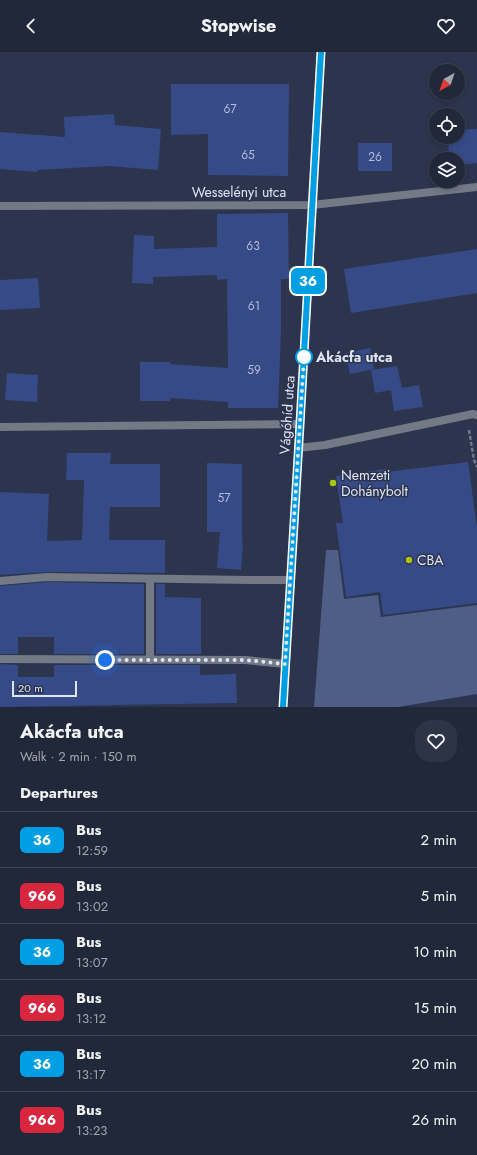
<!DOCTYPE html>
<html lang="en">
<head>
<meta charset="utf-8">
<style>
	body { margin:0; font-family:Jost,sans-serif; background:#2d3445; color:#f1f3f6; height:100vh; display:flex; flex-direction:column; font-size:15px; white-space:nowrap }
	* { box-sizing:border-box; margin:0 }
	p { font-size:13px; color:#a2a6af }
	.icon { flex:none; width:22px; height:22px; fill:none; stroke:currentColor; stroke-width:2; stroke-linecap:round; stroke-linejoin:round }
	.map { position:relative; height:655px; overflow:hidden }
	.sheet { display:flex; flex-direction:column; background:#21283a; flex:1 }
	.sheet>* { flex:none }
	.badge { padding:0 8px; border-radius:6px; font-size:14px; line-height:26px }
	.needle { width:26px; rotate:220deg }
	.fabs { position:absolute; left:429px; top:12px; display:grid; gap:8px }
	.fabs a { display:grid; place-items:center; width:36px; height:36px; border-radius:50%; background:#21283a; box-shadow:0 2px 6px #0003,0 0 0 1px #3e4454; font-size:20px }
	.scale { position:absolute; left:12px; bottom:10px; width:65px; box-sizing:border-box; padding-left:4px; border:2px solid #dfe5f5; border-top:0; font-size:11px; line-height:14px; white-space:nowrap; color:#dfe5f5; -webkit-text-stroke:3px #2c354d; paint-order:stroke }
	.you { position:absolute; width:20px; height:20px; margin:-10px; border:3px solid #fff; border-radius:50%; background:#1a73e8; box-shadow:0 0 0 6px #1a73e833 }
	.map>.badge { position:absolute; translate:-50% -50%; box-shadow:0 0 0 2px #fff }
	h2 { padding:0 20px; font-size:15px; line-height:36px }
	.round { display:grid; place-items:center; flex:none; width:42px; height:42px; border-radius:16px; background:#2d3445 }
	.overview { display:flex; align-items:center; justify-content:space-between; height:68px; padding:0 20px }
	h1 { font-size:19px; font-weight:700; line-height:30px }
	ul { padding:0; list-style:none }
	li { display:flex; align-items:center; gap:12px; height:56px; padding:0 20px; border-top:1px solid #3e4454 }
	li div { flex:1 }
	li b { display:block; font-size:15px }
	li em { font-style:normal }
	li .badge { min-width:44px; font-weight:700; text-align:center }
	header { display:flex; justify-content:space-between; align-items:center; height:52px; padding:0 20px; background:#21283a; font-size:18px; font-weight:700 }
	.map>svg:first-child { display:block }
	.green { fill:#4e5e87 }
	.building { fill:#364a87 }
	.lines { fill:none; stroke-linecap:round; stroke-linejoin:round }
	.path { stroke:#71798e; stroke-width:2.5; stroke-dasharray:4 2; stroke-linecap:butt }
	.lane { stroke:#737985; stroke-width:8 }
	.street { stroke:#737985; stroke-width:8 }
	.secondary { stroke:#969eb2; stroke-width:8 }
	.line-casing { stroke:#fff; stroke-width:9 }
	.line { stroke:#009ee3; stroke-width:6 }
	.walk { stroke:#dfe5f5; stroke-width:4; stroke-dasharray:0 7.2 }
	.stop-dot { fill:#fff; stroke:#009ee3; stroke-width:2 }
	.poi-dot { fill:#adc60d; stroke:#2c354d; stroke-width:1.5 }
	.labels { text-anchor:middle; stroke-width:3; stroke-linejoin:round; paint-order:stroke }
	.number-label { font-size:12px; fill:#b5beda }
	.street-label { font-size:14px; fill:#dfe5f5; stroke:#2c354d }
	.stop-label { font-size:14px; font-weight:bold; fill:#dfe5f5; stroke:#2c354d; text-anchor:start }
	.poi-label { font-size:14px; fill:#dfe5f5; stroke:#2c354d; text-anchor:start }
</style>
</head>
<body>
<header><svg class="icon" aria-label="back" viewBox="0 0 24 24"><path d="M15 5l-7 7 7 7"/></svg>Stopwise<svg class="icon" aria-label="heart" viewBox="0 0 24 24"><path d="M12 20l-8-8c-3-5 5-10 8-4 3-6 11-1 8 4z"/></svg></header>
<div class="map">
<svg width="477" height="655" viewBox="0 0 477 655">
	<rect width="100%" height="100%" fill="#2c354d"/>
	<path class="green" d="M326,498H338L344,547L378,543L381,565L477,553V642L398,655H314Z"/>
	<g class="building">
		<path d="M171,32H289L288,124L208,123V82L171,83Z"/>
		<path d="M114,62L115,73L161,77L158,118L108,114L37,118V120L0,117V80L65,85L64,65Z"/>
		<path d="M477,77V111L458,113V107H450L447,85H458V78Z"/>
		<rect x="358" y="91" width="34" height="28"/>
		<path d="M288,161L289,227H281V280L278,356H228V350L170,346V349H140V310H170V312L228,316L227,227L217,228V223L153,225V232L132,231L134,183L154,184V197L217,195V162Z"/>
		<path d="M477,197V241L351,261L344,217Z"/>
		<path d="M38,226L40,256L0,258V228Z"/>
		<path d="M370,296L374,317L350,322L345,301Z"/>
		<path d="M397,314L402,336L419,333L423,355L394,359L391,338L375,341L371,318Z"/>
		<path d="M7,321L38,323L37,350L5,348Z"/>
		<path d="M67,401H111L110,412H160V455H110L109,488H165V521L47,520L0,523V440L49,442L47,489L82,488L84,428H66Z"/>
		<path d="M468,410L477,476V551L383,563L380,540L346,545L336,471H343L336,424L386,417V420Z"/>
		<path d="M207,411L242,412V491H243L241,518L217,516L220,480H207Z"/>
		<path d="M47,530L144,532V602H54V585H18V602H0V534Z"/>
		<path d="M156,532H165V545L201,546V602H156Z"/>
		<path d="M0,612L18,613V625H54V613H200V623L236,622L237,651L0,655Z"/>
	</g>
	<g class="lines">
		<path class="path" d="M469,378L474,408L477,415"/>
		<g class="lane">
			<path d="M298,396L325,393L473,362L477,363"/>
			<path d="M0,529L47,525L248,528H291"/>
			<path d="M0,607L245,608L285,612"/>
			<path d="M150,608V527"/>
		</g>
		<g class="street">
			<path d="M0,154L312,153L477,135"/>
			<path d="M0,375L300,372"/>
		</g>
		<path class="secondary" d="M283,655L300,372L321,0"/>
	</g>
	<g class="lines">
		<defs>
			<path id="line" d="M283,655L300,372L321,0"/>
		</defs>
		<use href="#line" class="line-casing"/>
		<use href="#line" class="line"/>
		<path class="walk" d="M105,608H245L285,612L304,305"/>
	</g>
	<circle class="stop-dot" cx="304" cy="305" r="8"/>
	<g class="poi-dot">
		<circle cx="333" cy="431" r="4"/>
		<circle cx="409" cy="508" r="4"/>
	</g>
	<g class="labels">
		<g class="number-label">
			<text x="230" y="61">67</text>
			<text x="248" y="107">65</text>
			<text x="375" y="109">26</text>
			<text x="253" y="198">63</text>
			<text x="254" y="258">61</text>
			<text x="254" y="322">59</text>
			<text x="224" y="450">57</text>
		</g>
		<g class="street-label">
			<text x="239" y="145">Wesselényi utca</text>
			<text transform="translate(287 363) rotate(-86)" y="5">Vágóhíd utca</text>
		</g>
		<g class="stop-label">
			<text x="316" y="310">Akácfa utca</text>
		</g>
		<g class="poi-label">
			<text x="341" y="428">Nemzeti<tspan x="341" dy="16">Dohánybolt</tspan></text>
			<text x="417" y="513">CBA</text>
		</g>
	</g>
</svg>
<div class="fabs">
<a><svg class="needle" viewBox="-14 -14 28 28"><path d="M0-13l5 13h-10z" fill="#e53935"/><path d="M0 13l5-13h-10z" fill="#a2a6af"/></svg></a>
<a><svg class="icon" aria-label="locate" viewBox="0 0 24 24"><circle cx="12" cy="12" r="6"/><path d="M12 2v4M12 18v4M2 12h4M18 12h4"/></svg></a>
<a><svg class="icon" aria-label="layers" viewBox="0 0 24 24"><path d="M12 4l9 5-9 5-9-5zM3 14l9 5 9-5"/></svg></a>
</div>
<div class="scale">20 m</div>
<div class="you" style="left:105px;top:608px"></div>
<b class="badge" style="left:308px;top:229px;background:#009ee3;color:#fff">36</b>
</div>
<section class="sheet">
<div class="overview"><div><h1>Akácfa utca</h1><p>Walk · 2 min · 150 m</p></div><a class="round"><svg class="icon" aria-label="heart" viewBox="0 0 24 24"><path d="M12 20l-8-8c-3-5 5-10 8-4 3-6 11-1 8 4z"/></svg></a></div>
<h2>Departures</h2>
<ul>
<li><span class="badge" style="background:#009ee3;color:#fff">36</span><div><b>Bus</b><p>12:59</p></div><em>2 min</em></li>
<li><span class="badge" style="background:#d7263d;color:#fff">966</span><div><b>Bus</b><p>13:02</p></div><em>5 min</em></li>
<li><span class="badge" style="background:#009ee3;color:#fff">36</span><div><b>Bus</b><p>13:07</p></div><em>10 min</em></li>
<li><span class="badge" style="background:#d7263d;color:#fff">966</span><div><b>Bus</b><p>13:12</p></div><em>15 min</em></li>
<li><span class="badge" style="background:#009ee3;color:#fff">36</span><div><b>Bus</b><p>13:17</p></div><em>20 min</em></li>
<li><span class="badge" style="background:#d7263d;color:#fff">966</span><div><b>Bus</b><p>13:23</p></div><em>26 min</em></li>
</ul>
</section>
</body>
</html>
